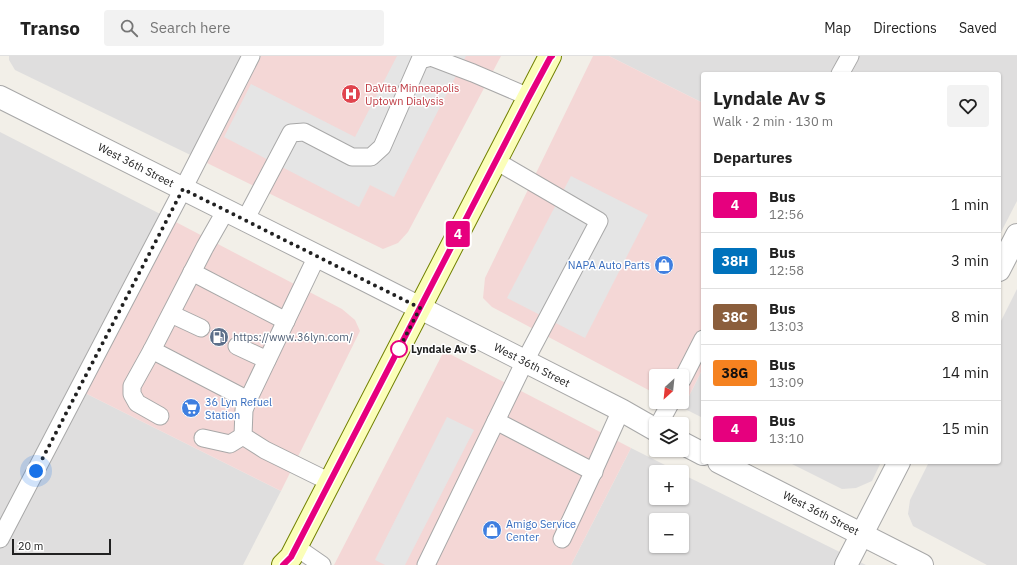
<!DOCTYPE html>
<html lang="en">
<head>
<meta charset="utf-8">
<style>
	body { margin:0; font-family:"IBM Plex Sans",sans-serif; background:#f2f2f2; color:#222; height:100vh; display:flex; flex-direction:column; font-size:15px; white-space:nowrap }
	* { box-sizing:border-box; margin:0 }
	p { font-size:13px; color:#767676 }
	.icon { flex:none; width:22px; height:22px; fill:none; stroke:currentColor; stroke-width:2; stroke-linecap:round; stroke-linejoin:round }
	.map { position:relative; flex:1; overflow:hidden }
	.side { position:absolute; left:701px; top:16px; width:300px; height:392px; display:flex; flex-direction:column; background:#fff; border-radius:4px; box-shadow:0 1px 3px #0004 }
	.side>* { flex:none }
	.badge { padding:0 8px; border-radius:3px; font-size:14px; line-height:26px }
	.needle { width:26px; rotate:207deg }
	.fabs { position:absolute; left:649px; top:313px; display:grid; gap:8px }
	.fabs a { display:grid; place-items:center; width:40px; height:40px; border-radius:4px; background:#fff; box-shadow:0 1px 3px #0004; font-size:20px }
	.scale { position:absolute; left:12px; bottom:10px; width:99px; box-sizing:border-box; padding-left:4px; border:2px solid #212121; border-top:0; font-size:11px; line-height:14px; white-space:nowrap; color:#212121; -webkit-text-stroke:3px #fff; paint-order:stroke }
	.you { position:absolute; width:20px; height:20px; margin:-10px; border:3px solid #fff; border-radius:50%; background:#1a73e8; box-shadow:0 0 0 6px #1a73e833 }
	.map>.badge { position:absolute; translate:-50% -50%; box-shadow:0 0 0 2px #fff }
	h2 { padding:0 12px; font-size:15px; line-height:36px }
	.round { display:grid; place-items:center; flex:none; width:42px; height:42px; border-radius:4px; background:#f2f2f2 }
	.summary { display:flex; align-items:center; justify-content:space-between; height:68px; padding:0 12px }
	h1 { font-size:19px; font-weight:700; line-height:30px }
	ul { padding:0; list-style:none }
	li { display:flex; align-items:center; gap:12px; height:56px; padding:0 12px; border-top:1px solid #e0e0e0 }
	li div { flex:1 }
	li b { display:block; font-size:15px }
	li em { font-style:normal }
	li .badge { min-width:44px; font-weight:700; text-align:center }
	header { display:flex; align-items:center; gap:24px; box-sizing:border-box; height:56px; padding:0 20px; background:#fff; border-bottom:1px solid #e0e0e0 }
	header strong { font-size:19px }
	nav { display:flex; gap:22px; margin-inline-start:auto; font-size:14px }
	.search { width:280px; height:36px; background:#f2f2f2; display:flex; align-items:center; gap:10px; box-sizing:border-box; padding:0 14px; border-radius:4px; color:#767676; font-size:15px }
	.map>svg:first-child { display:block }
	.residential { fill:#dfdede; fill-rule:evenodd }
	.commercial { fill:#f4d7d6 }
	.parking { fill:#e5e5e5 }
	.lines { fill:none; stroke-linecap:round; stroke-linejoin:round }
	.service-casing { stroke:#a8a8a8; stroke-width:19 }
	.minor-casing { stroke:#a8a8a8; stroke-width:24 }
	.tertiary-casing { stroke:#a8a8a8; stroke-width:24 }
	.secondary-casing { stroke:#728100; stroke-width:24 }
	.service { stroke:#fff; stroke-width:17 }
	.minor { stroke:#fff; stroke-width:22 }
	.tertiary { stroke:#fff; stroke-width:22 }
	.secondary { stroke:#fbfeb9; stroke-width:22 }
	.line-casing { stroke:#fff; stroke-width:9 }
	.line { stroke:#e6007e; stroke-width:6 }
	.walk { stroke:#212121; stroke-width:4; stroke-dasharray:0 7.2 }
	.stop-dot { fill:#fff; stroke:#e6007e; stroke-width:2 }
	.labels { text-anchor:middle; stroke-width:3; stroke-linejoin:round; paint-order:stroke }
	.health-label { font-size:11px; fill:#be3a42; stroke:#fff; text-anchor:start }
	.street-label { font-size:11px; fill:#212121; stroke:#fff }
	.shop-label { font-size:11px; fill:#366cbe; stroke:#fff; text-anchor:start }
	.service-label { font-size:11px; fill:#4e5e75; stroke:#fff; text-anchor:start }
	.stop-label { font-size:11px; font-weight:bold; fill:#212121; stroke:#fff; text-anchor:start }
</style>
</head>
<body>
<header>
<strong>Transo</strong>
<div class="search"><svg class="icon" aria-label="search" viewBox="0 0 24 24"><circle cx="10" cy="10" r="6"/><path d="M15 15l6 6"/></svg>Search here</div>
<nav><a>Map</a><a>Directions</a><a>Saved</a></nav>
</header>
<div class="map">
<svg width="1017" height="509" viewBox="0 0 1017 509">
	<rect width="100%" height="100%" fill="#f2efe8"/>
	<g class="residential">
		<path d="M9,0H261L207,107L15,14L9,4Z"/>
		<path d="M609,0H1017V145L999,180V18H703V47Z"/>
		<path d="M0,76L172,164L85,337L281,435L243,509H0Z"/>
		<path d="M1017,233V509H987L913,470L908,458L910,444L929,406H999V269Z"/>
		<path d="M703,312V362L683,352Z"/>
		<path d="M631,392L679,416H656V442H682V418L866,509H571ZM656,464H682V490H656Z"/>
		<path d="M788,406H881L872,425L856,432L842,433Z"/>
	</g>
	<g class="commercial">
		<path d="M261,0H501L408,176L398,187L383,193L207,107Z"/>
		<path d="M593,0H609L703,47V312L683,352L671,346H682V320H656V338L492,251L483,242L485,222Z"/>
		<path d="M172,164L342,253L355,264L360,275L281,435L85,337Z"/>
		<path d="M444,295L631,392L571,509H334Z"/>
	</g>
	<g class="parking">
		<path d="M397,0H466L394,141L370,129L359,151L224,81L251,28L355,81Z"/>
		<path d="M571,120L648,159L585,282L507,242Z"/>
		<path d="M447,361L474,374L405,509H385L375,504Z"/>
	</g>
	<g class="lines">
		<defs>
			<g id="service">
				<path d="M840,18L850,0"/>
				<path d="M226,154L205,191L152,294L248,344"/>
				<path d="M245,164L291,77L304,76L352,101H371L382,91L420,4L431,1L473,17L529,41"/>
				<path d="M317,200L248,344L244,354L243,380L265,394L330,426"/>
				<path d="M192,216L286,265"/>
				<path d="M171,258L201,272"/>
				<path d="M237,290L267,304"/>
				<path d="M152,294L132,330V338L137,347L160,360"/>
				<path d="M682,324L703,283"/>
				<path d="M496,365L594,416"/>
				<path d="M659,368L671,346"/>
				<path d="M203,382L230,388L243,380"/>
				<path d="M0,483L183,133L251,0"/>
				<path d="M562,483L590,423L621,354"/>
				<path d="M296,491L322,509"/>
				<path d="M426,509L525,305L599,165L496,105"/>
			</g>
			<g id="minor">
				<path d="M999,214L1017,179"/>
				<path d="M846,509L899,406"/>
			</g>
			<g id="tertiary">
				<path d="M0,41L367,225L621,354L656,374"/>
				<path d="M682,387L703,398"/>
				<path d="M719,406L922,509"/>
			</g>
			<path id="secondary" d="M283,509L291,501L550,0"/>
		</defs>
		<use href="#service" class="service-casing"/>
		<use href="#minor" class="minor-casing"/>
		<use href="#tertiary" class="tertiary-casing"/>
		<use href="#secondary" class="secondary-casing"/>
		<use href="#service" class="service"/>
		<use href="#minor" class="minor"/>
		<use href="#tertiary" class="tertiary"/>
		<use href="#secondary" class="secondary"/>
	</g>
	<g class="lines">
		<defs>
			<path id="line" d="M283,509L291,501L529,41L550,2L552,0"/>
		</defs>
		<use href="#line" class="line-casing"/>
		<use href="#line" class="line"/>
		<path class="walk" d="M36,415L183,133L420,252L399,293"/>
	</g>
	<defs>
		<symbol id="hospital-disc" viewBox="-11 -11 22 22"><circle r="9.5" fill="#e0444e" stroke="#fff"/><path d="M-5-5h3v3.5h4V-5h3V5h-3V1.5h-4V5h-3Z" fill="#fff"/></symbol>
		<symbol id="shop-disc" viewBox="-11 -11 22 22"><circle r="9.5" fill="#3f7fe0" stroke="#fff"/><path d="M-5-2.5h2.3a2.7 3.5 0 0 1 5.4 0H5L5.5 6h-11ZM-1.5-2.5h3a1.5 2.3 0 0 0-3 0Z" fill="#fff"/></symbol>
		<symbol id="fuel-disc" viewBox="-11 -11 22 22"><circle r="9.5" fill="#5c6f8a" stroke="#fff"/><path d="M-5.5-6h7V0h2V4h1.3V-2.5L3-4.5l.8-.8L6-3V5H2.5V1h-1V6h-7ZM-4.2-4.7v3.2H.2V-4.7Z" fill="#fff"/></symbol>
		<symbol id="supermarket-disc" viewBox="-11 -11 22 22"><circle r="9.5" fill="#3f7fe0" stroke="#fff"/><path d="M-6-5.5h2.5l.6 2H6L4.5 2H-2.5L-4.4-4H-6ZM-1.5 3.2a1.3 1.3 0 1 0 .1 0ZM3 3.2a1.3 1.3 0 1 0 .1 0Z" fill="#fff"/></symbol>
	</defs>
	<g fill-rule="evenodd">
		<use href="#hospital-disc" x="340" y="27" width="22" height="22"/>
		<use href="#shop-disc" x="653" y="198" width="22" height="22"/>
		<use href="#fuel-disc" x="208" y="270" width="22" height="22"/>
		<use href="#supermarket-disc" x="180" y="341" width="22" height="22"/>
		<use href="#shop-disc" x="481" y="463" width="22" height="22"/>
	</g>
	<circle class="stop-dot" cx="399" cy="293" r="8"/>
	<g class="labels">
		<g class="health-label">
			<text x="365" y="36">DaVita Minneapolis<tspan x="365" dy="13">Uptown Dialysis</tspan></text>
		</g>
		<g class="street-label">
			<text transform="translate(136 109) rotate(27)" y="4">West 36th Street</text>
			<text transform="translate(532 309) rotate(27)" y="4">West 36th Street</text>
			<text transform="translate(821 457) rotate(27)" y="4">West 36th Street</text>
		</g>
		<g class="shop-label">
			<text x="650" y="213" text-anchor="end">NAPA Auto Parts</text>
			<text x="205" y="350">36 Lyn Refuel<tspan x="205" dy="13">Station</tspan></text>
			<text x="506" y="472">Amigo Service<tspan x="506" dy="13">Center</tspan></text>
		</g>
		<g class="service-label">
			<text x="233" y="285">https://www.36lyn.com/</text>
		</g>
		<g class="stop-label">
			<text x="411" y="297">Lyndale Av S</text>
		</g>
	</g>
</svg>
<div class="fabs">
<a><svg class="needle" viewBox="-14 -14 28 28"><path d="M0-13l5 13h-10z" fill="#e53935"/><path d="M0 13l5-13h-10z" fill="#767676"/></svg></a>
<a><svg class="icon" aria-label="layers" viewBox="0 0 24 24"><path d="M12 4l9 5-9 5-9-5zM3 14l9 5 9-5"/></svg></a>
<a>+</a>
<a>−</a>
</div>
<div class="scale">20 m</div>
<div class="you" style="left:36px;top:415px"></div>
<b class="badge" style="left:458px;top:178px;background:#e6007e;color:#fff">4</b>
<section class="side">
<div class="summary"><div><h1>Lyndale Av S</h1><p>Walk · 2 min · 130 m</p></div><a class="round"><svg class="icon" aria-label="heart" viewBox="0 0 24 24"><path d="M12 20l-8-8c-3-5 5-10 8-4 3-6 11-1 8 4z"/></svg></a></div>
<h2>Departures</h2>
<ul>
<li><span class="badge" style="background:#e6007e;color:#fff">4</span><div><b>Bus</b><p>12:56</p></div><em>1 min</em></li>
<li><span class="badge" style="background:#0072bc;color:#fff">38H</span><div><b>Bus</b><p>12:58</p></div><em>3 min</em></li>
<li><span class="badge" style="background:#8b5e3c;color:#fff">38C</span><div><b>Bus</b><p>13:03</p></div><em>8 min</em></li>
<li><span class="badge" style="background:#f58220;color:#111">38G</span><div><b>Bus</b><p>13:09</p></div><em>14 min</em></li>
<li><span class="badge" style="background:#e6007e;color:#fff">4</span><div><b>Bus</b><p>13:10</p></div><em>15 min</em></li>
</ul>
</section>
</div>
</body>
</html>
